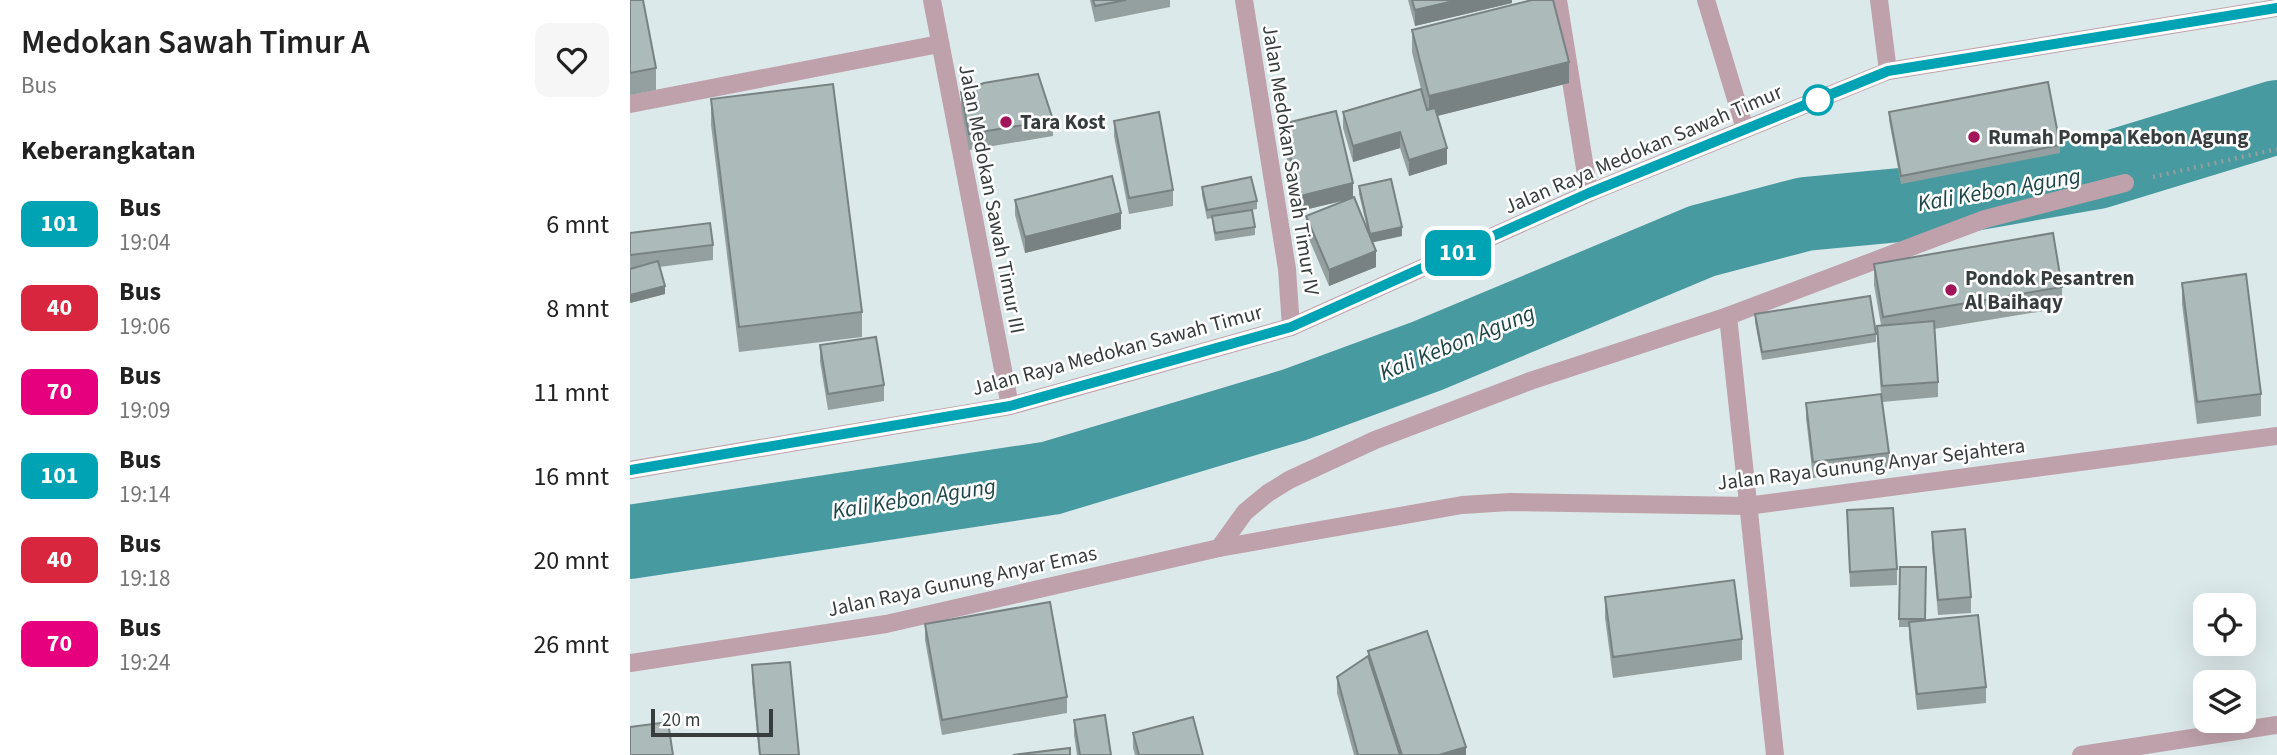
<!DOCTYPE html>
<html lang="id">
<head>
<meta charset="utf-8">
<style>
	body { margin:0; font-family:"Source Sans 3",sans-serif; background:#f6f6f6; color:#222; height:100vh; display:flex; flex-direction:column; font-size:26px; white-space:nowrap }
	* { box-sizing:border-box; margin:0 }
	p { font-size:23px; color:#767676 }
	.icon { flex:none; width:38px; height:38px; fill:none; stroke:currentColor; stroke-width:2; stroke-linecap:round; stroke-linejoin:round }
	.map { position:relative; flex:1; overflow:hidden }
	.drawer { display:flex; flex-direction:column; background:#fff; width:630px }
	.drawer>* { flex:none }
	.badge { padding:0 14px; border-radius:10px; font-size:24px; line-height:46px }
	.fabs { position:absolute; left:1563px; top:593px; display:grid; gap:14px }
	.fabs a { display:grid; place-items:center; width:63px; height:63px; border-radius:14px; background:#fff; box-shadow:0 7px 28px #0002; font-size:35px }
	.scale { position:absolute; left:21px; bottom:18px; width:122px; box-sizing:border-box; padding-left:7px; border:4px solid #373d3d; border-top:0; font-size:19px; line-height:24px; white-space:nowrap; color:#373d3d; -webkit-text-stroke:5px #fff; paint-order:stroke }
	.map>.badge { position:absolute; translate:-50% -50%; box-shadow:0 0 0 4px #fff }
	h2 { padding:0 21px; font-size:26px; line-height:63px }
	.round { display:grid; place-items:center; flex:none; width:74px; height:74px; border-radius:14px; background:#f6f6f6 }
	.headline { display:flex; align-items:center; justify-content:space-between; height:119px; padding:0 21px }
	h1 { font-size:33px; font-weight:600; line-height:52px }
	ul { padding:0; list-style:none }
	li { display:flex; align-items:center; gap:21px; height:84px; padding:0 21px }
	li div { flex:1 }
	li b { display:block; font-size:26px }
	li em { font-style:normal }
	li .badge { min-width:77px; font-weight:700; text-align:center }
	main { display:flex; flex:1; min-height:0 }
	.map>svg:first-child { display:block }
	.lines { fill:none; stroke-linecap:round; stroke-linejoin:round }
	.river { stroke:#479a9f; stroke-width:74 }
	.path { stroke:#959e9f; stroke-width:4.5; stroke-dasharray:2 5; stroke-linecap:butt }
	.street { stroke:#bea1aa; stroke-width:18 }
	.wall { fill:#94a0a0 }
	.shaded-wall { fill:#788282 }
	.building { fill:#acbaba; stroke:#788282; stroke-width:2 }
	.line-casing { stroke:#fff; stroke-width:16 }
	.line { stroke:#00a3b4; stroke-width:10 }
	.stop-dot { fill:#fff; stroke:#00a3b4; stroke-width:3.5 }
	.poi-dot { fill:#a3155b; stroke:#fff; stroke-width:2.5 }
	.labels { text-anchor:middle; stroke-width:5; stroke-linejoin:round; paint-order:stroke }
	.poi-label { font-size:21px; font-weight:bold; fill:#373d3d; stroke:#fff; text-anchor:start }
	.street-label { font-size:21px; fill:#373d3d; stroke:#fff }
	.water-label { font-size:23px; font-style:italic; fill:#1d4547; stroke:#fff }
</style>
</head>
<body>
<main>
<section class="drawer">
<div class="headline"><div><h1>Medokan Sawah Timur A</h1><p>Bus</p></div><a class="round"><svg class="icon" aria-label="heart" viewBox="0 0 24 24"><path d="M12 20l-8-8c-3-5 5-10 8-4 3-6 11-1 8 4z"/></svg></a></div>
<h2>Keberangkatan</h2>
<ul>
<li><span class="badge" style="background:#00a3b4;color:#fff">101</span><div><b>Bus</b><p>19:04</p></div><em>6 mnt</em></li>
<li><span class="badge" style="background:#d7263d;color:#fff">40</span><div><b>Bus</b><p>19:06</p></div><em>8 mnt</em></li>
<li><span class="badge" style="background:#e6007e;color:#fff">70</span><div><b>Bus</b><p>19:09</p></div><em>11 mnt</em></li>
<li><span class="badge" style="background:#00a3b4;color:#fff">101</span><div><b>Bus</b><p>19:14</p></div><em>16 mnt</em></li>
<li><span class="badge" style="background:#d7263d;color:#fff">40</span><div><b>Bus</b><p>19:18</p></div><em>20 mnt</em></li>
<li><span class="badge" style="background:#e6007e;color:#fff">70</span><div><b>Bus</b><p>19:24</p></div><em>26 mnt</em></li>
</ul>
</section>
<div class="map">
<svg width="1647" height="755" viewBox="0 0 1647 755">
	<rect width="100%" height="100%" fill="#dce9ea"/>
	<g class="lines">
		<path class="river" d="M0,542L421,478L664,405L797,356L1072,241L1175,214L1291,203L1467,172L1647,117"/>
		<path class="path" d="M1523,177L1647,149"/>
		<g class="street">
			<path d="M302,0L380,406"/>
			<path d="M614,0L657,269L661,327"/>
			<path d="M928,0L959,193"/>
			<path d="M1076,0L1115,129"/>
			<path d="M1249,0L1258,71"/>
			<path d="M0,104L309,44"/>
			<path d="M1098,316L1145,755"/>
			<path d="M0,470L380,406L661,327L959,193L1258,71L1647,8"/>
			<path d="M589,548L615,512L638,493L659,480L745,440L900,381L1098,316L1355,219L1495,183"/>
			<path d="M0,663L256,624L589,548L832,505L880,502L1117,506L1647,436"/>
			<path d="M1451,755L1647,725"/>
		</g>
	</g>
	<g class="wall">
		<path d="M0,0L26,68V90L0,95Z"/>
		<path d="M460,0H540V7L465,22Z"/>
		<path d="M778,0H882V3L785,26Z"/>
		<path d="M782,30L939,83L807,116L817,164L779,176L770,148L723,162L713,128V112L792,93L782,52Z"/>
		<path d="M331,92L423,120V136L339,150L331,108Z"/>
		<path d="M81,99L232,312V337L109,352L81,125Z"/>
		<path d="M1259,112L1430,145V153L1271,184L1259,120Z"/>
		<path d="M484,121L543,190V206L499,214L484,136Z"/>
		<path d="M652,124L723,197L738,232L729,194V186L772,236L742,242L746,267L699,286L676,232V216L717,200L670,211L652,140Z"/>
		<path d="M572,187L627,201V209L622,210L625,227V235L585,241L582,218L577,219L572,195Z"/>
		<path d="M385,200L491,229L395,253L385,215Z"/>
		<path d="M0,233L83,245V260L29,267L35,294L0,303Z"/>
		<path d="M1244,264L1432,287V308L1304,329L1308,382V397L1252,402L1259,453V469L1183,478L1176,418V403L1251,395L1247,341V326L1251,325L1244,285Z"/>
		<path d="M1552,283L1631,394V416L1567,424L1552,304Z"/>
		<path d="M1125,314L1246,334V342L1132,360L1125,322Z"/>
		<path d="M190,345L254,385V401L198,410L190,361Z"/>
		<path d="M1217,510L1267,569V585L1220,587Z"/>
		<path d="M1302,532L1341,597V613L1308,615L1302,548Z"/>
		<path d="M1270,567H1296L1295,620L1356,687V703L1287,710L1279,638V627H1269Z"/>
		<path d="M975,597L1112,639V660L983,678L975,618Z"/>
		<path d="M295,624L437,697V713L312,735L295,640Z"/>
		<path d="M738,651L836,755H724L707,693V677L738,656Z"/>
		<path d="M122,665L169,755H129L122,681Z"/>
		<path d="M444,720L481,755H447L444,735Z"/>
		<path d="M503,733L573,755H505L503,748Z"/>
	</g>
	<g class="shaded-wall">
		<path d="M828,0H882V3L785,26V10Z"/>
		<path d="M939,62V83L799,118V96Z"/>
		<path d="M770,132V148L723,162V146Z"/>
		<path d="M817,148V164L779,176V160Z"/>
		<path d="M723,183V198L670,211V196Z"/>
		<path d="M491,213V229L395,253V237Z"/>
		<path d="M772,227V236L740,243V234Z"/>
		<path d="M746,251V267L699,286V270Z"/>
		<path d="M35,286V294L0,303V295Z"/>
		<path d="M836,747V755H809Z"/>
	</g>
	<g class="building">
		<path d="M0,0H13L26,68L0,73Z"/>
		<path d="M463,0H496L465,6Z"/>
		<path d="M782,0H828L785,10Z"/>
		<path d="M902,0H923L939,62L799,96L782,30Z"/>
		<path d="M408,74L423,120L339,134L331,92L354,83Z"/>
		<path d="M1418,82L1430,145L1271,176L1259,112Z"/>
		<path d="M203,84L232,312L109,327L81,99Z"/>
		<path d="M791,89L797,110L805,108L817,148L779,160L770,132L723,146L713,112Z"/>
		<path d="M706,111L723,183L670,196L652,124Z"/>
		<path d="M529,112L543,190L499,198L484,121Z"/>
		<path d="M482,176L491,213L395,237L385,200Z"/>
		<path d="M621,177L627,201L577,210L572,187Z"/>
		<path d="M761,179L772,227L740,234L729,186Z"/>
		<path d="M724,197L746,251L699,270L676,216Z"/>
		<path d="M622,210L625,227L585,233L582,216Z"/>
		<path d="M80,223L83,245L0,255V233Z"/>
		<path d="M1423,233L1432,287L1253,317L1244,264Z"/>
		<path d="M28,261L35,286L0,295V269Z"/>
		<path d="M1616,274L1631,394L1567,402L1552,283Z"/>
		<path d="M1240,296L1246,334L1132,352L1125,314Z"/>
		<path d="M1304,321L1308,382L1252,386L1247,326Z"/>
		<path d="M246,337L254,385L198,394L190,345Z"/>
		<path d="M1251,394L1259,453L1183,462L1176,403Z"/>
		<path d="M1263,508L1267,569L1220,572L1217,510Z"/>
		<path d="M1335,529L1341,597L1308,600L1302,532Z"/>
		<path d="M1270,567H1296L1295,619H1269Z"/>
		<path d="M1104,580L1112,639L983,657L975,597Z"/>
		<path d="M420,602L437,697L312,720L295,624Z"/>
		<path d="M1348,615L1356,687L1287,694L1279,622Z"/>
		<path d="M797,631L836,747L809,755H772L738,651Z"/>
		<path d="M738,656L770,755H728L707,677Z"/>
		<path d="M160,662L169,755H130L122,665Z"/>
		<path d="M475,715L481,755H450L444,720Z"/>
		<path d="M563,717L573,755H509L503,733Z"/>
		<path d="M38,722L43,755H0V727Z"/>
		<path d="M440,748V755H383Z"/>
	</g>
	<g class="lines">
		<defs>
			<path id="line" d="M0,470L380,406L661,327L959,193L1258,71L1647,8"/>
		</defs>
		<use href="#line" class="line-casing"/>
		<use href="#line" class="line"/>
	</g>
	<circle class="stop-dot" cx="1188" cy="100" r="14"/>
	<g class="poi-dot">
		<circle cx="376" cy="122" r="7"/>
		<circle cx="1344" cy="137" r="7"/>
		<circle cx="1321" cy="290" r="7"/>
	</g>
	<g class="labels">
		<g class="poi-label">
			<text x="390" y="129">Tara Kost</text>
			<text x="1358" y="144">Rumah Pompa Kebon Agung</text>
			<text x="1335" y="285">Pondok Pesantren<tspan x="1335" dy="24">Al Baihaqy</tspan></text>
		</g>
		<g class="street-label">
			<text transform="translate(1013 149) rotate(-23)" y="7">Jalan Raya Medokan Sawah Timur</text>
			<text transform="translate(661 160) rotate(81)" y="7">Jalan Medokan Sawah Timur IV</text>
			<text transform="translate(362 199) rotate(79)" y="7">Jalan Medokan Sawah Timur III</text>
			<text transform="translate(487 350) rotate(-15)" y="7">Jalan Raya Medokan Sawah Timur</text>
			<text transform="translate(1241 464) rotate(-7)" y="7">Jalan Raya Gunung Anyar Sejahtera</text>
			<text transform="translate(332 581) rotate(-12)" y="7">Jalan Raya Gunung Anyar Emas</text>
		</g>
		<g class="water-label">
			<text transform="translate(1369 189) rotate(-10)" y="8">Kali Kebon Agung</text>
			<text transform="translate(827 342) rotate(-22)" y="8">Kali Kebon Agung</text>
			<text transform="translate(284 498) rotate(-9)" y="8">Kali Kebon Agung</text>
		</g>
	</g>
</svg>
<div class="fabs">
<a><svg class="icon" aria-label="locate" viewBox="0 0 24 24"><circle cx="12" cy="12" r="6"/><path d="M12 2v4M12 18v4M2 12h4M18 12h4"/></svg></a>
<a><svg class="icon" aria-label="layers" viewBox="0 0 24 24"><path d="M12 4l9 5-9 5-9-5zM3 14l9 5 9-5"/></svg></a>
</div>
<div class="scale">20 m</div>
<b class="badge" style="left:828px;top:253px;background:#00a3b4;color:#fff">101</b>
</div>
</main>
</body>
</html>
